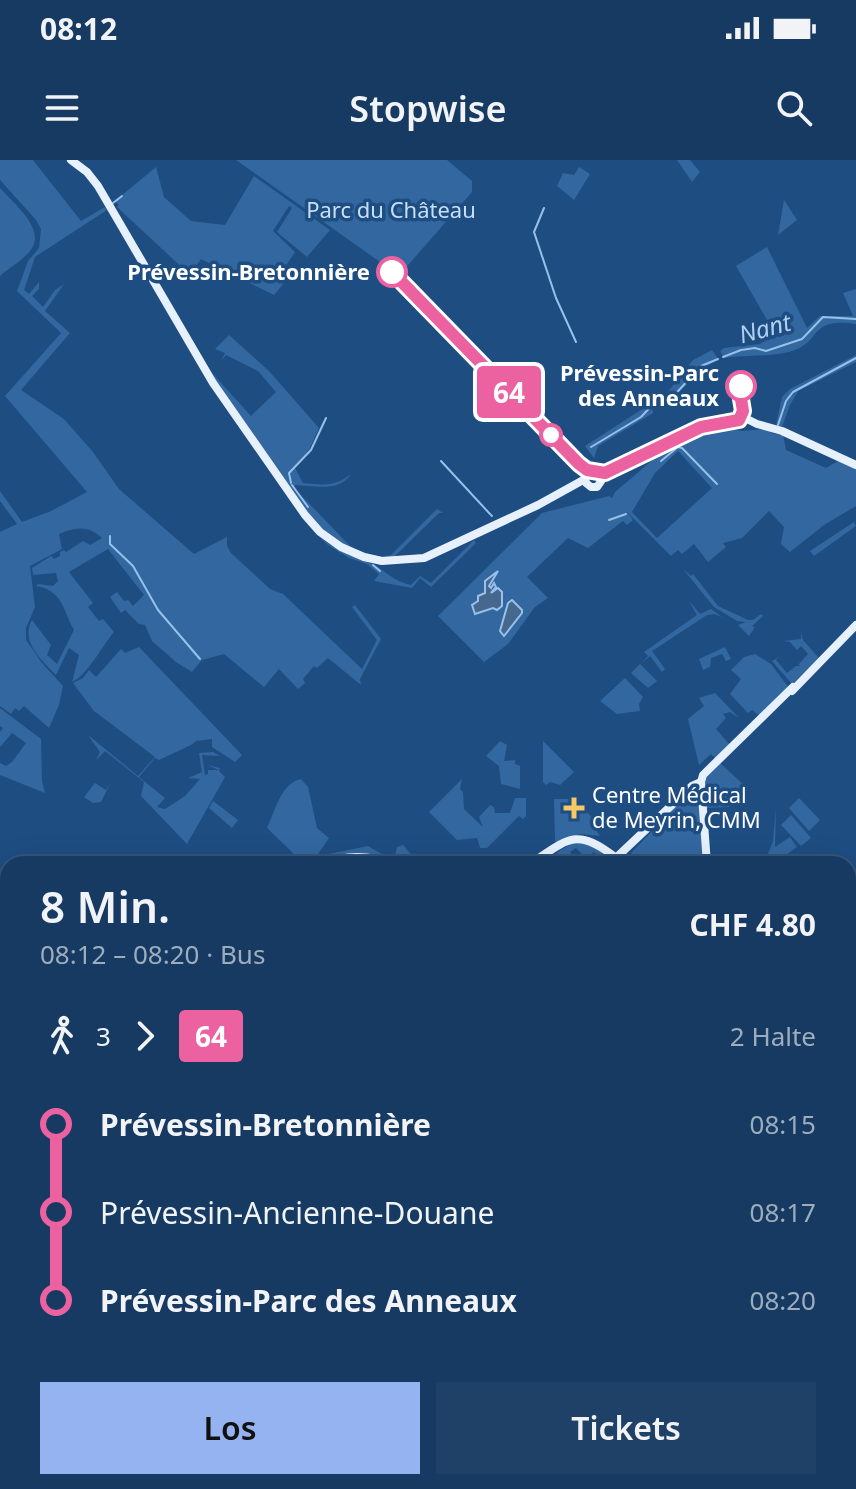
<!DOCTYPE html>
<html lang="de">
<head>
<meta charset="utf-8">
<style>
	body { margin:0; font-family:"Noto Sans",sans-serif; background:#1f4168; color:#f1f3f6; height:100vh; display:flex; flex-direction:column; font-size:30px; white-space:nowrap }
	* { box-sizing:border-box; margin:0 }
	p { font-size:26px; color:#9eadbe }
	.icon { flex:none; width:44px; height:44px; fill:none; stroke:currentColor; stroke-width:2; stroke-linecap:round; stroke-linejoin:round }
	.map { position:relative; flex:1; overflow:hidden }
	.details { position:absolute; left:0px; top:696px; width:856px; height:634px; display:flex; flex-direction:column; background:#163a62; border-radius:24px 24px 0 0; box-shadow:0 8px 32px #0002,0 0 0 2px #355477 }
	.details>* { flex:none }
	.badge { padding:0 16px; border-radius:6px; font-size:28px; line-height:52px }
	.map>.badge { position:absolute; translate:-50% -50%; box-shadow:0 0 0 4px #fff }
	.legs { display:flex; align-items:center; gap:12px; height:88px; padding:0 40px; font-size:26px }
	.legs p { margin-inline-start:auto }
	.summary { display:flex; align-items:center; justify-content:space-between; height:136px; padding:0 40px }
	h1 { font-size:44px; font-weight:600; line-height:60px }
	.button { display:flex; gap:16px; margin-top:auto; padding:16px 40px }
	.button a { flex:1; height:92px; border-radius:0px; background:#95b2f1; color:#111; font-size:32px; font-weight:600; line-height:92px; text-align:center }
	.button a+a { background:#1f4168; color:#f1f3f6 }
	ul { padding:0 40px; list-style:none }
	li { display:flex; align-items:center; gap:28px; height:88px; font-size:30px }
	li i { display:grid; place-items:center; width:12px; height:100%; margin:0 10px; background:currentColor }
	li i::after { content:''; width:20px; height:20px; margin:-10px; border:6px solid; border-radius:50%; background:#163a62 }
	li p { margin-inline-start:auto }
	li:first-child i { background:linear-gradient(#0000 50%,currentColor 0) }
	li:last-child i { background:linear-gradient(currentColor 50%,#0000 0) }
	.status { display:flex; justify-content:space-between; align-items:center; height:56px; padding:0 40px; background:#163a62; direction:ltr }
	.status svg { height:22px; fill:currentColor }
	header { display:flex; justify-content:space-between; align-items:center; height:104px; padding:0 40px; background:#163a62; font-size:36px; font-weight:600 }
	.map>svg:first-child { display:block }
	.green { fill:#3267a0; fill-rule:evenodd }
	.water { fill:#46688f; stroke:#98c1ea; stroke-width:2 }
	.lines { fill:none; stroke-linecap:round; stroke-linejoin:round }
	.stream { stroke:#98c1ea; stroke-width:2 }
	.major { stroke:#e7f1fe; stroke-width:8 }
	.tram { stroke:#fff; stroke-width:2 }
	.rail-casing { stroke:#fff; stroke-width:5 }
	.rail { stroke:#1e4d82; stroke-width:2; stroke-dasharray:6; stroke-linecap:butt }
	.line-1-casing { stroke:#fff; stroke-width:18 }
	.line-1 { stroke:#ec619f; stroke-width:12 }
	.stop-1-dot { fill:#fff; stroke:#ec619f; stroke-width:4 }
	.poi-dot { fill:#f7c864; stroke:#1e4d82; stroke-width:3 }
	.labels { text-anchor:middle; stroke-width:7; stroke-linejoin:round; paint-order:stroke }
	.park-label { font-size:22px; fill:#c8dff7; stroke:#1e4d82 }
	.stop-label { font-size:22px; font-weight:bold; fill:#fff; stroke:#1e4d82; text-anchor:end }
	.poi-label { font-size:22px; fill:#fff; stroke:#1e4d82; text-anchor:start }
	.water-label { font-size:24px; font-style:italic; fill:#b0cff1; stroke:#1e4d82 }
</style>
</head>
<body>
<div class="status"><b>08:12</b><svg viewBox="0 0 49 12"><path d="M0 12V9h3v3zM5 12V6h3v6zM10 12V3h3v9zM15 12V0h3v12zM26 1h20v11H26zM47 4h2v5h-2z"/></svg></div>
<header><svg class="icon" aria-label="menu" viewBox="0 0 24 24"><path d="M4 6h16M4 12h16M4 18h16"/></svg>Stopwise<svg class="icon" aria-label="search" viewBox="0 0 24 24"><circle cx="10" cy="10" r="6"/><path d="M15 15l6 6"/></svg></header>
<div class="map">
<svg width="856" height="1329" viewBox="0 0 856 1329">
	<rect width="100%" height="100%" fill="#1e4d82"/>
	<g class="green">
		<path d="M0,0H33L81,61L105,47L107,50L35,97L24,130L29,134L39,122V129L32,136L43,147L55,130L64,124L45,151L70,173L21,230L64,259L93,292L119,329L194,394L227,377V386L231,393L270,429L283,434L362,509L377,480L352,447L355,445L381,479L360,519L361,525L328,498L317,508L314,506L303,519L305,523L298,529L279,509L264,527L224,494L202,500L192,512L176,502L152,481L145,465L139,464L125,450L121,453L110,437L117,432L124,441L128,440L133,446L144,435L108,389L69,412L93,443L88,447L99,461L103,459L114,472C102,486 87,516 72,522L79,495L69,488L56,515C41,500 20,481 32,460L51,485L47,495L57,504L74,470C63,451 63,430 36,426L38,424L53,426L58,421L56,413L33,415L32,408L51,396L54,399L60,396V392L64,390L66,392L83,381L90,385L102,378C89,365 75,367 59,374L62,389L30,406L35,447L26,468V480L42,503L63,526L59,545L49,568L24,546L19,551L15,548L11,554L0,546V372L17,364L0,341V331L22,362L51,351L87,332L5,236L61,173L17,131L28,101L39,88L41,69L36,60L0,20Z"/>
		<path d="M236,0H447L472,21V32L402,112L397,114Z"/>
		<path d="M677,0H690L700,12L692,22Z"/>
		<path d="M156,7L164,37L191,61L225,65L254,16L330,70L307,97L277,72L292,48L289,46L273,71L295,92L283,110L289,117L274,135L201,99L190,115L117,47L119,45L115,41Z"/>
		<path d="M579,7L590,14L574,40L557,26L563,13L574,15Z"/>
		<path d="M0,28C13,43 48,70 30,91C22,101 9,108 0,116Z"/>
		<path d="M784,40L797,60L778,75Z"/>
		<path d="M767,87L807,168L820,156H853L843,133L856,129V164C806,157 824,183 789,192C767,197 745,195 724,198L720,191L724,188L760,184L775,174L736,106Z"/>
		<path d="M229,175L269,211L319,268L309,290L295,308L303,323C323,325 335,327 351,314C340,332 316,326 295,325V329L354,390L381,397L391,395L437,349L443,353H439L393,398C327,399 295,336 263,289C246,264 228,239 210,214L212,213L251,256L276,232L258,211L226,195L221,201L225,193L215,189Z"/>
		<path d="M712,190L719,200C696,209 683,232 663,247L652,246L653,253L598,286L594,298L585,286L667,233L693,200Z"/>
		<path d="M856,195V202L798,231L790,245L782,267L776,265L782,237L790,229Z"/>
		<path d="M718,267L742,271L765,269L774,274L783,275L786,290L826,308L838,301L856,309V346L824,365L790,392L781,384L784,367L769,351L742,378L723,383L726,387L708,402L694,384L682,394L678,390L671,396L627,352L633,360L627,365L623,361L588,388L568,378L527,417L548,438L535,447L508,484L484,502L438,456L542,353L609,336L612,338L615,332L670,285ZM678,291L712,328L657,378L632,352L655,313Z"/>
		<path d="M854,362L856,366L814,396L810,391Z"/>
		<path d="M316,374C335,391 352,394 372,404C388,412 391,420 411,425L420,416L431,423L474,380L476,383L431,427L420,418L412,428L374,421L379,414L367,404L349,398L328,385Z"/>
		<path d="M683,409L691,416L693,414L718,446L748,460H753L761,454L763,456L752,466L755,467L749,476L738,465L746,462L737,461L714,447Z"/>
		<path d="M689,441L700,454L711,449L722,457L714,454L707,455L652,491L665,509L662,512L650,496L642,503L648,496L644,492L697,455Z"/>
		<path d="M801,473L803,480L819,498L792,524L772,501L779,497L776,500L787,513L796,506H800L799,504L808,494L801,486L797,490L790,482L783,481L801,479Z"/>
		<path d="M139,487L242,595L235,602L212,587V579L196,581L191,585L159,600L155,598L139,617L165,638L157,647L165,649L185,636L200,619L188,618L202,612L199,593L213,592L220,596L202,595L205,615L208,614V610H219L207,605L220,608L219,611L225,617L187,684L141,636L144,622L105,591L96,600L100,592L88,575L138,616L155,597L94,551L73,523L83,518L89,510L96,517L121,489L125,493Z"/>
		<path d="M725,487L731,499L726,501L722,494L711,498L710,507L703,510L699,499Z"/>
		<path d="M755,494L771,504L789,528L760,556L752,550L748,553L730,534L741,519L731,510L744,497Z"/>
		<path d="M640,504L657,521L648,528L631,513Z"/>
		<path d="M625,518L643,537L639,544L640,551L617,554L600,541Z"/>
		<path d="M715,533L739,558L730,552L723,554L726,558L716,569L730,585L716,599L711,594L699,605L688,559L704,546L699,538Z"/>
		<path d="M0,548L41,579L42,621L45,633L0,615V603L6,606L12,602L26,583L12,573L0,587V572L3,568L0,566Z"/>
		<path d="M500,581L507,585L504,601L515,600V604L520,606V629L501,624L499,606L486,596Z"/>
		<path d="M543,581L574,612L560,625L550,622L546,625L543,622Z"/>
		<path d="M720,603L744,625L729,647L707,648L703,618Z"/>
		<path d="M301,619L308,627L317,668L329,678L311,704L319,696L368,686L385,696L368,694L333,697L316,704H282L293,693L267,668C275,651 281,623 301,619Z"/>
		<path d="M462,619L460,629L463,632L464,649L483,667L479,657L490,645L494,647L495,653H510L515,638H526V656L523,659L519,656L487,688H480L477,678L457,680L429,652Z"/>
		<path d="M111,622L101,642L93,643L84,637L95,623L106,630Z"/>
		<path d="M695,626H699L706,704L642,702L631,693Z"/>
		<path d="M572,636L601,667L597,672L600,676L580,674L557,683L555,681L554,639H569Z"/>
		<path d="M799,638L820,660L809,671L789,648Z"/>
		<path d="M213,641L238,660L232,668L209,648Z"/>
		<path d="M776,647L775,687L790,677L797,687L786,695L792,704H764L773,681Z"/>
		<path d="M791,655L811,678L801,686L781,665Z"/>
		<path d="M576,681H589L613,700L609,704H601L603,701L594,692L586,698L576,688L570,692L577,701L574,704H546L542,700L548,696L562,698L556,693Z"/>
		<path d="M403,685L414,698L415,701L421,704H402L394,700L397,687Z"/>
		<path d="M848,761L856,773V829L848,836Z"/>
		<path d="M856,917V945L848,951V919Z"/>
		<path d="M856,1059V1139L851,1144L856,1150V1202L848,1201V1067Z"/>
		<path d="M0,1266L8,1269V1309L4,1313L0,1308Z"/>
	</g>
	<g class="water">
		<path d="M498,411L489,426L491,428L494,423L496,427L491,433L498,428L502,432V446L497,450L493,448L475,454L472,445L478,441V436L485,433V421Z"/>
		<path d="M512,440L522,450V453L504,476L500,471L508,443Z"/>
	</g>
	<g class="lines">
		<g class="stream">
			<path d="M113,43L122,36"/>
			<path d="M544,48L534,72L556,138L576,182"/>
			<path d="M723,197L741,190L755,188L766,191L802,179L823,157L856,159"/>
			<path d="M778,265L786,241L793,232L856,198"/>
			<path d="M591,287L641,257L655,242L669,241L701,206L718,199"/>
			<path d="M441,301L490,354"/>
			<path d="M661,301L678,287L682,288L717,324"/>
			<path d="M291,323L289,313L311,290L326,258"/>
			<path d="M292,325L308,347"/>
			<path d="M491,355L492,356"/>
			<path d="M609,360L626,354"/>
			<path d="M110,376V384L133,406L158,450L200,499"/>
			<path d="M373,405L380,411"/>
		</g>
		<g class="major">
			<path d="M71,0L87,12L98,26L213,223L305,355L320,372L341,387L364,397L382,401L424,398L538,345L585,319"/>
			<path d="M623,304L604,317L597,327H591L586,323L585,316L590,311L606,313L692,269L743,257L757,264L782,271L856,305"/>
			<path d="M792,531L856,465"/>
			<path d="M701,622L707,704"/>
			<path d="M619,695L692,626L701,622L703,615L793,527"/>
			<path d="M322,704C347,694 370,695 394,704"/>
			<path d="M530,704C568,679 576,667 615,697"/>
			<path d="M0,892L8,895"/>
			<path d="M0,998L8,994"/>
			<path d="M0,1171L8,1174"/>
			<path d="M848,1221L856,1224"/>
			<path d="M848,1229L856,1232"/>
			<path d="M440,1322H448"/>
			<path d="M578,1322L601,1329"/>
		</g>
		<g class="tram">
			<path d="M612,704L614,701"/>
			<path d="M848,1224L856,1227"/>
		</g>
		<defs>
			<g id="rail">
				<path d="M848,1318L856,1321"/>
				<path d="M166,1329L215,1322"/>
				<path d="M213,1329L262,1322"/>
			</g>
		</defs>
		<use href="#rail" class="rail-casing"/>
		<use href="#rail" class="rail"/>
	</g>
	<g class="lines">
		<defs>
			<path id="line-1" d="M392,112L579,304L587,310L605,313L701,267L739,260L743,251L739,227L741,226"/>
		</defs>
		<use href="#line-1" class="line-1-casing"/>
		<use href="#line-1" class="line-1"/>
	</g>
	<g class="stop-1-dot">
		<circle cx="392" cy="112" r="14"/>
		<circle cx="741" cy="226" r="14"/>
		<circle cx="551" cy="275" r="10"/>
	</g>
	<path class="poi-dot" d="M570 636h8v8h8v8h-8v8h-8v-8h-8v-8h8z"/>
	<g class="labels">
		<g class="park-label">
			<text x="391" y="58">Parc du Château</text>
		</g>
		<g class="stop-label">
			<text x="370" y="120">Prévessin-Bretonnière</text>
			<text x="719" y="221">Prévessin-Parc<tspan x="719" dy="25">des Anneaux</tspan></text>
		</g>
		<g class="poi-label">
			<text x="592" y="643">Centre Médical<tspan x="592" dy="25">de Meyrin, CMM</tspan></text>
		</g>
		<g class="water-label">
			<text transform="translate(765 169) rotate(-15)" y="8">Nant</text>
		</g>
	</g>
</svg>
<b class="badge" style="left:509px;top:232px;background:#ec619f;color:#fff">64</b>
<section class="details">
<div class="summary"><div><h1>8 Min.</h1><p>08:12 – 08:20 · Bus</p></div><b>CHF 4.80</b></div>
<div class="legs"><svg class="icon" aria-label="walk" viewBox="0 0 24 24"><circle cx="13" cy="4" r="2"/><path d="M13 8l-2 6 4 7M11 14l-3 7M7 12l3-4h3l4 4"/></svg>3<svg class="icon" aria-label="forward" viewBox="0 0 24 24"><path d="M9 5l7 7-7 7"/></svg><b class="badge" style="background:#ec619f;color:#fff">64</b><p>2 Halte</p></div>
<ul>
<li><i style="color:#ec619f"></i><b>Prévessin-Bretonnière</b><p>08:15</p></li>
<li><i style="color:#ec619f"></i><span>Prévessin-Ancienne-Douane</span><p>08:17</p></li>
<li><i style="color:#ec619f"></i><b>Prévessin-Parc des Anneaux</b><p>08:20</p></li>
</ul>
<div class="button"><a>Los</a><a>Tickets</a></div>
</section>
</div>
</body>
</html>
